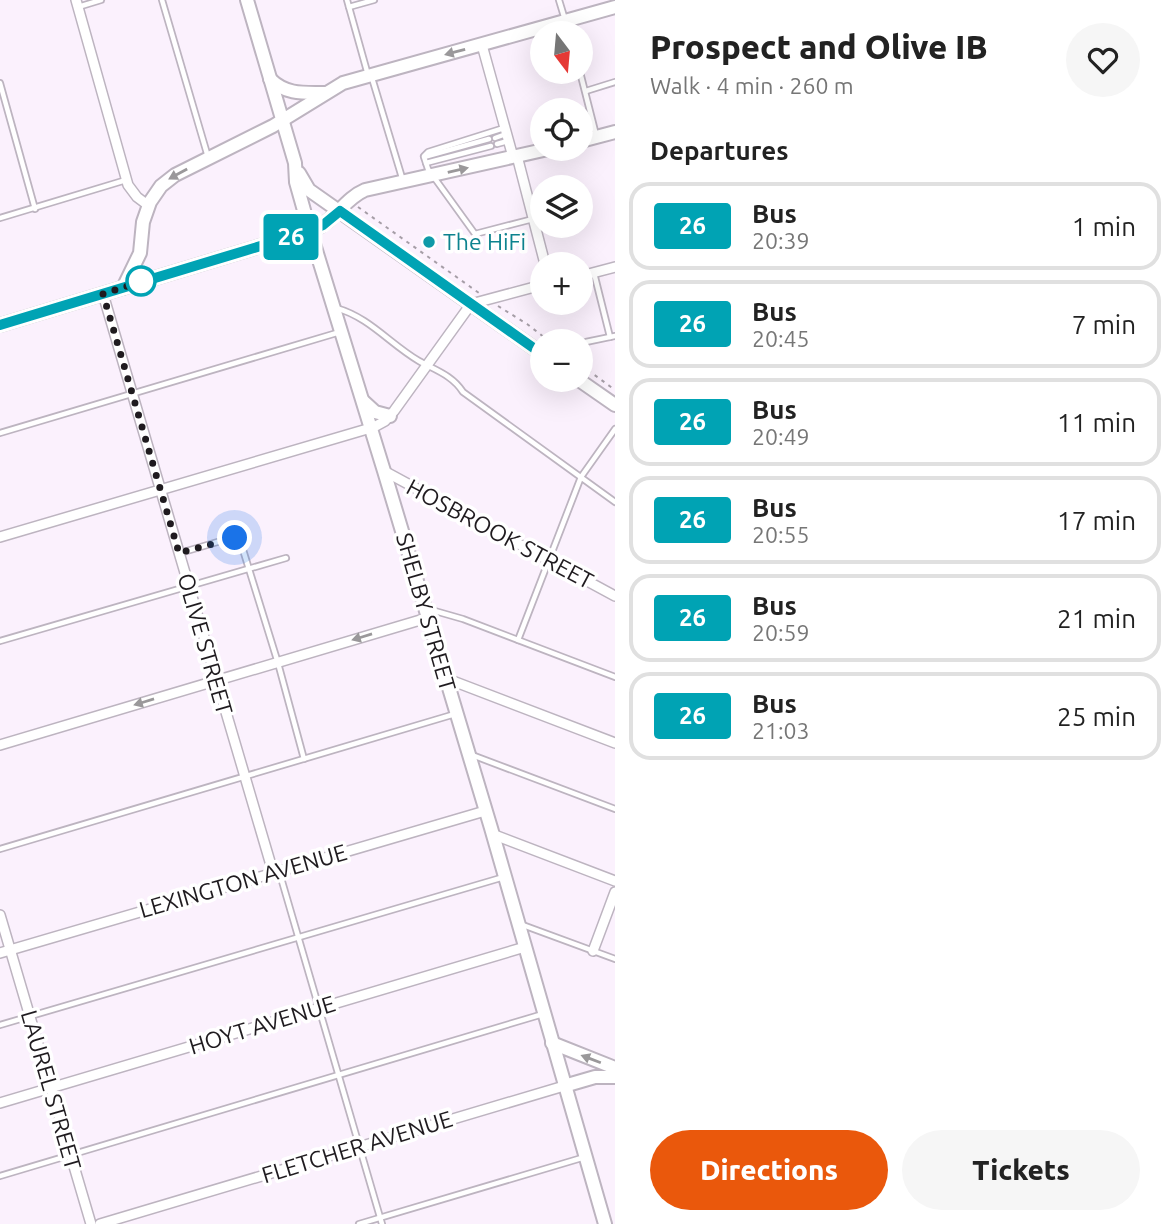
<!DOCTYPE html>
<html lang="en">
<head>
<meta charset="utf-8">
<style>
	body { margin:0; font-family:Ubuntu,sans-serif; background:#f6f6f6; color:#222; height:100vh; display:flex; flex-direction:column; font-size:26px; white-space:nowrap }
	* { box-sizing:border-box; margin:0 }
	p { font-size:23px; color:#767676 }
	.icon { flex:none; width:38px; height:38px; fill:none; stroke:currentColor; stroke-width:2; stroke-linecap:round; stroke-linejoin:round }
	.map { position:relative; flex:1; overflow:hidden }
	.details { display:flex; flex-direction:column; background:#fff; width:560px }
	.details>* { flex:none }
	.badge { padding:0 14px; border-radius:5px; font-size:24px; line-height:46px }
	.needle { width:46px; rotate:164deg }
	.tools { position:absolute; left:530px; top:21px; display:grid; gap:14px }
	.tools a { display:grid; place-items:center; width:63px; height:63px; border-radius:50%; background:#fff; box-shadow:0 7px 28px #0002; font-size:35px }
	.you { position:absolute; width:35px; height:35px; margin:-18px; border:5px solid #fff; border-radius:50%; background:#1a73e8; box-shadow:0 0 0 10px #1a73e833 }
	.map>.badge { position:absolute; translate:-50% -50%; box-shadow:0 0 0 4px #fff }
	h2 { padding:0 35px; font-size:26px; line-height:63px }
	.round { display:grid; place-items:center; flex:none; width:74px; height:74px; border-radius:37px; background:#f6f6f6 }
	.head { display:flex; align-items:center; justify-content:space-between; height:119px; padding:0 35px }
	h1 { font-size:33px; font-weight:800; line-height:52px }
	.primary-button { display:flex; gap:14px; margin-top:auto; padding:14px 35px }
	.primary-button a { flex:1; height:80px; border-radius:42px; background:#ea580c; color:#fff; font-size:28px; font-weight:800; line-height:80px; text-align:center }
	.primary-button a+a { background:#f6f6f6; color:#222 }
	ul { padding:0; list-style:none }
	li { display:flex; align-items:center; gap:21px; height:88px; margin:0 14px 10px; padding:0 21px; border:4px solid #e0e0e0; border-radius:21px }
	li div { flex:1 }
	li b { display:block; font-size:26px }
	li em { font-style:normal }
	li .badge { min-width:77px; font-weight:700; text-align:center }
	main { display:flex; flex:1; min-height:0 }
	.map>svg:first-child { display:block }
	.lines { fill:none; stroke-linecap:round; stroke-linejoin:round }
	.lane-casing { stroke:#bdb4c0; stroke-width:8 }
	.street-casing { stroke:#bdb4c0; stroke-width:12 }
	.secondary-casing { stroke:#bdb4c0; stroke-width:16 }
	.path { stroke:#a69ea7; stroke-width:2; stroke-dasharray:3.5 5; stroke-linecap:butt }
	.lane { stroke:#fff; stroke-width:4.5 }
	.street { stroke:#fff; stroke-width:9 }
	.secondary { stroke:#fff; stroke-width:12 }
	.oneway { fill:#9a989a }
	.line-casing { stroke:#fff; stroke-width:16 }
	.line { stroke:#00a3b4; stroke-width:10 }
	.walk { stroke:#1f1b1f; stroke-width:7; stroke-dasharray:0 12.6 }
	.culture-dot { fill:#0f9aa8; stroke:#fff; stroke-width:2.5 }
	.stop-dot { fill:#fff; stroke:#00a3b4; stroke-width:3.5 }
	.labels { text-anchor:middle; stroke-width:7; stroke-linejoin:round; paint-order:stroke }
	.culture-label { font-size:23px; fill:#0d838f; stroke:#fff; text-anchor:start }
	.street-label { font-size:23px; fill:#1f1b1f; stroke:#fff }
</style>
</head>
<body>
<main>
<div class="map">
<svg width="615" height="1224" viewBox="0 0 615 1224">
	<rect width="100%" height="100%" fill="#fbf1fd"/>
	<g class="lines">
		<defs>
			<g id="lane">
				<path d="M162,0L208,157"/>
				<path d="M347,0L368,75"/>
				<path d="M559,0L569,33"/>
				<path d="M78,7L101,0"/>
				<path d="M349,7L374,0"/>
				<path d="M580,72L596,135"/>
				<path d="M372,78L403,181"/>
				<path d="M0,83L35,209"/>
				<path d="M586,91L615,82"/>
				<path d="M495,138L506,134"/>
				<path d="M489,139L424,157L428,169L475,234L533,219"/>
				<path d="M497,144L508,141"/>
				<path d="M424,156L428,152L504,128"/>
				<path d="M426,163L491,146"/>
				<path d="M0,218L126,180"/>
				<path d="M594,273L610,337"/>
				<path d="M336,308C369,317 390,344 419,361C435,370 452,375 463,392L615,502"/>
				<path d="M581,343L615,336"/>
				<path d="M0,433L340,332"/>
				<path d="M180,553L231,538L240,540L278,663L304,759"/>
				<path d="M428,609L463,619L615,677"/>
				<path d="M518,640L581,477L615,429"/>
				<path d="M0,641L286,558"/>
				<path d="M472,755L615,809"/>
				<path d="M0,849L455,714"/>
				<path d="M279,871L382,1224"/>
				<path d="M520,924L615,959"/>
				<path d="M0,1025L504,877"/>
				<path d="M0,1176L543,1014"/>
				<path d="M359,1224L585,1157"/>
			</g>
			<g id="street">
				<path d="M76,0L128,185L137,197L149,206"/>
				<path d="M482,45L513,157"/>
				<path d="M517,156L545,264"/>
				<path d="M581,276L615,267"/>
				<path d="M103,294L273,872"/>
				<path d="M384,471L615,596"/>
				<path d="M0,537L374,427L385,421L394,411L471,304L542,285"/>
				<path d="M445,678L615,743"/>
				<path d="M0,745L427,618"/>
				<path d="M492,834L615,881"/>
				<path d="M0,915L91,1224"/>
				<path d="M593,951L615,892"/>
				<path d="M0,953L485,811"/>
				<path d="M0,1103L525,947"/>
				<path d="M100,1224L564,1086"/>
			</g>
			<g id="secondary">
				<path d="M247,0L295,163L296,182L307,221L384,471L491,828L605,1224"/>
				<path d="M270,79C286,95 304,93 325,93"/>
				<path d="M581,141L615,132"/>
				<path d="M299,173L309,190L542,354"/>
				<path d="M123,288L140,253L143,222L150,202L161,186L175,175L273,126L343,83L615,7"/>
				<path d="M0,325L313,230C335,221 344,199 365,190L548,149"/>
				<path d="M579,380L615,405"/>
				<path d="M363,401L375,412L390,416"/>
				<path d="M552,1043L615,1068"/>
				<path d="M564,1086L595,1077H615"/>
			</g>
		</defs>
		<use href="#lane" class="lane-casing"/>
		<use href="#street" class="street-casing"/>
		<use href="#secondary" class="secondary-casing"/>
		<g class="path">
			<path d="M358,207L479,293"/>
			<path d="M498,306L527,324L549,341"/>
			<path d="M581,365L615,390"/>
		</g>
		<use href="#lane" class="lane"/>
		<use href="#street" class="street"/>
		<use href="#secondary" class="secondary"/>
	</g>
	<defs><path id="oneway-solid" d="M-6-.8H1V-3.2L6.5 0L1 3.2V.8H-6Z" transform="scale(1.75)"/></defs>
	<g class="oneway">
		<use href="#oneway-solid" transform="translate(455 52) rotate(165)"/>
		<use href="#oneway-solid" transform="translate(458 170) rotate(-13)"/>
		<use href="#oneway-solid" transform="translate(178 174) rotate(151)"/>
		<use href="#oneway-solid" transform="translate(362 637) rotate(163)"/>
		<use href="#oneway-solid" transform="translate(144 702) rotate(163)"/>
		<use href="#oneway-solid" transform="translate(591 1059) rotate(-159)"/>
	</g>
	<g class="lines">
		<defs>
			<path id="line" d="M0,325L310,231L323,225L340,211L542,354"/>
		</defs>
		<use href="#line" class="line-casing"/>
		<use href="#line" class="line"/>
		<path class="walk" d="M141,281L146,280L103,294L179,553L235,538"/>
	</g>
	<circle class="culture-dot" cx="429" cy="242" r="7"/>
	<circle class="stop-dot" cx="141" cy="281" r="14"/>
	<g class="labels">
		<g class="culture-label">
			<text x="443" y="250">The HiFi</text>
		</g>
		<g class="street-label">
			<text transform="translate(500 534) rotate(28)" y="8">HOSBROOK STREET</text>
			<text transform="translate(426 612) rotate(74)" y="8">SHELBY STREET</text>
			<text transform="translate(205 644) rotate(74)" y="8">OLIVE STREET</text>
			<text transform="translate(243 881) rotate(-16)" y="8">LEXINGTON AVENUE</text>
			<text transform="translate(262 1025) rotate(-17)" y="8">HOYT AVENUE</text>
			<text transform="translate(51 1090) rotate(74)" y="8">LAUREL STREET</text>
			<text transform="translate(357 1147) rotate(-17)" y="8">FLETCHER AVENUE</text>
		</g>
	</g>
</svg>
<div class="tools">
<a><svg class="needle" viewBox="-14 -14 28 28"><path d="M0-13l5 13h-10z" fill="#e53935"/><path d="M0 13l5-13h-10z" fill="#767676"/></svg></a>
<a><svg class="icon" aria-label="locate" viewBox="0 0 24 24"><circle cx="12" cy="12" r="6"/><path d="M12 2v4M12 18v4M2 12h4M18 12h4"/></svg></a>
<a><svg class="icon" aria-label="layers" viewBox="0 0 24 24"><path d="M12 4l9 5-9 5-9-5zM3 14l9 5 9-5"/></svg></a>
<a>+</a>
<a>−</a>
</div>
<div class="you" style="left:235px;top:538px"></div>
<b class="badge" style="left:291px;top:237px;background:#00a3b4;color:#fff">26</b>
</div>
<section class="details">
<div class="head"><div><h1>Prospect and Olive IB</h1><p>Walk · 4 min · 260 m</p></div><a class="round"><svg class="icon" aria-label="heart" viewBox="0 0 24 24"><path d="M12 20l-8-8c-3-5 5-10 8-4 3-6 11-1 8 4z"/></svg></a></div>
<h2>Departures</h2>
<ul>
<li><span class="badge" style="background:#00a3b4;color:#fff">26</span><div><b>Bus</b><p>20:39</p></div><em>1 min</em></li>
<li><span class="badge" style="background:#00a3b4;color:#fff">26</span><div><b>Bus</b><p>20:45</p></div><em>7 min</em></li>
<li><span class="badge" style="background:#00a3b4;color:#fff">26</span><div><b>Bus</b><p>20:49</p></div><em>11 min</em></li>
<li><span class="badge" style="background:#00a3b4;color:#fff">26</span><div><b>Bus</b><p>20:55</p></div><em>17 min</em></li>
<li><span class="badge" style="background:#00a3b4;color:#fff">26</span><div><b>Bus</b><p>20:59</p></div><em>21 min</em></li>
<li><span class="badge" style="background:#00a3b4;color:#fff">26</span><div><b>Bus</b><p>21:03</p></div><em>25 min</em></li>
</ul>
<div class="primary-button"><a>Directions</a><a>Tickets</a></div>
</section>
</main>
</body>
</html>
